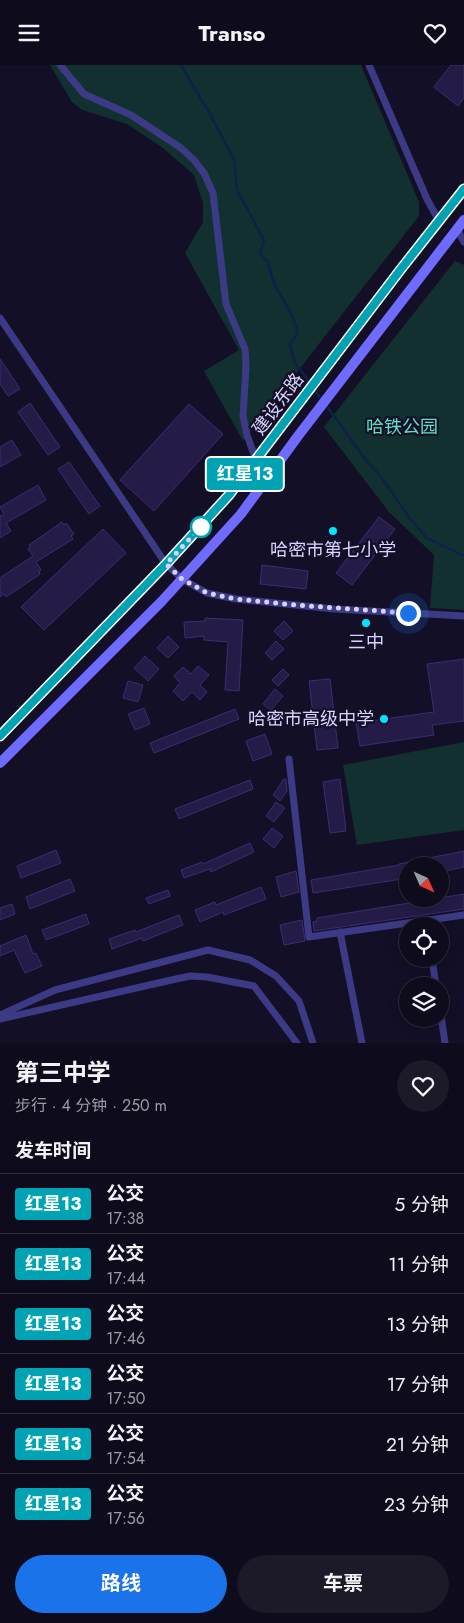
<!DOCTYPE html>
<html lang="zh">
<head>
<meta charset="utf-8">
<style>
	body { margin:0; font-family:Jost,"Noto Sans SC",sans-serif; background:#1c1929; color:#f1f3f6; height:100vh; display:flex; flex-direction:column; font-size:19px; white-space:nowrap }
	* { box-sizing:border-box; margin:0 }
	p { font-size:16px; color:#9b9ba3 }
	.icon { flex:none; width:28px; height:28px; fill:none; stroke:currentColor; stroke-width:2; stroke-linecap:round; stroke-linejoin:round }
	.map { position:relative; height:978px; overflow:hidden }
	.panel { display:flex; flex-direction:column; background:#0e0b1c; flex:1 }
	.panel>* { flex:none }
	.badge { padding:0 10px; border-radius:4px; font-size:18px; line-height:32px }
	.needle { width:32px; rotate:135deg }
	.buttons { position:absolute; left:399px; top:792px; display:grid; gap:10px }
	.buttons a { display:grid; place-items:center; width:50px; height:50px; border-radius:50%; background:#0e0b1c; box-shadow:0 2px 12px #0003,0 0 0 1px #2e2b3b; font-size:25px }
	.you { position:absolute; width:25px; height:25px; margin:-12px; border:4px solid #fff; border-radius:50%; background:#1a73e8; box-shadow:0 0 0 8px #1a73e833 }
	.map>.badge { position:absolute; translate:-50% -50%; box-shadow:0 0 0 2px #fff }
	h2 { padding:0 15px; font-size:19px; line-height:45px }
	.round { display:grid; place-items:center; flex:none; width:52px; height:52px; border-radius:26px; background:#1c1929 }
	.head { display:flex; align-items:center; justify-content:space-between; height:85px; padding:0 15px }
	h1 { font-size:24px; font-weight:700; line-height:38px }
	.button { display:flex; gap:10px; margin-top:auto; padding:10px 15px }
	.button a { flex:1; height:58px; border-radius:30px; background:#1a73e8; color:#fff; font-size:20px; font-weight:700; line-height:58px; text-align:center }
	.button a+a { background:#1c1929; color:#f1f3f6 }
	ul { padding:0; list-style:none }
	li { display:flex; align-items:center; gap:15px; height:60px; padding:0 15px; border-top:1px solid #2e2b3b }
	li div { flex:1 }
	li b { display:block; font-size:19px }
	li em { font-style:normal }
	li .badge { min-width:55px; font-weight:700; text-align:center }
	header { display:flex; justify-content:space-between; align-items:center; height:65px; padding:0 15px; background:#0e0b1c; font-size:22px; font-weight:700 }
	.map>svg:first-child { display:block }
	.green { fill:#12302f }
	.lines { fill:none; stroke-linecap:round; stroke-linejoin:round }
	.stream { stroke:#0c2248; stroke-width:2.5 }
	.building { fill:#241b47; stroke:#3b2d73 }
	.street { stroke:#3d3a85; stroke-width:7 }
	.secondary { stroke:#6f6bff; stroke-width:10 }
	.line-casing { stroke:#fff; stroke-width:11 }
	.line { stroke:#00a3b4; stroke-width:8 }
	.walk { stroke:#d9d4ff; stroke-width:5; stroke-dasharray:0 9 }
	.stop-dot { fill:#fff; stroke:#00a3b4; stroke-width:2.5 }
	.poi-dot { fill:#00e5ff; stroke:#130f26; stroke-width:2 }
	.labels { text-anchor:middle; stroke-width:4.5; stroke-linejoin:round; paint-order:stroke }
	.street-label { font-size:18px; fill:#d9d4ff; stroke:#130f26 }
	.park-label { font-size:18px; fill:#5fe0c0; stroke:#130f26 }
	.poi-label { font-size:18px; fill:#d9d4ff; stroke:#130f26 }
</style>
</head>
<body>
<header><svg class="icon" aria-label="menu" viewBox="0 0 24 24"><path d="M4 6h16M4 12h16M4 18h16"/></svg>Transo<svg class="icon" aria-label="heart" viewBox="0 0 24 24"><path d="M12 20l-8-8c-3-5 5-10 8-4 3-6 11-1 8 4z"/></svg></header>
<div class="map">
<svg width="464" height="978" viewBox="0 0 464 978">
	<rect width="100%" height="100%" fill="#130f26"/>
	<g class="green">
		<path d="M50,0H361L419,137V151L243,376L204,306L239,285L185,188L203,157V138L194,110L163,83L127,59L82,45L72,37Z"/>
		<path d="M455,196L464,200V545L430,543L434,490L389,447L324,362Z"/>
		<path d="M464,677V765L357,780L343,700Z"/>
	</g>
	<g class="lines">
		<g class="stream">
			<path d="M181,0L210,49L234,95L237,125L264,175L260,189L268,197L274,219L293,252L298,268L290,279L294,296L310,318"/>
			<path d="M314,324L323,336"/>
			<path d="M326,340L368,398L379,409L411,455L427,473L464,491"/>
		</g>
	</g>
	<g class="building">
		<path d="M451,0H464V33L458,41L434,22Z"/>
		<path d="M0,294L20,324L8,331L0,319Z"/>
		<path d="M30,338L60,382L48,390L18,347Z"/>
		<path d="M189,339L223,369L154,446L120,415Z"/>
		<path d="M12,375L21,390L0,402V382Z"/>
		<path d="M69,397L100,441L89,449L58,404Z"/>
		<path d="M38,420L46,435L6,458L11,466L0,473V450L1,451L4,449L0,442Z"/>
		<path d="M379,452L395,464L352,520L336,508Z"/>
		<path d="M62,457L64,460L66,458L74,469L71,471L73,474L36,497L41,505L39,506L40,509L6,532L4,529L0,532V513L33,491L28,484L30,482L29,480Z"/>
		<path d="M103,464L126,488L44,565L21,542Z"/>
		<path d="M262,500L308,506L306,524L260,519Z"/>
		<path d="M205,553L243,555L239,626L225,625L228,577L204,575V571L185,573L184,557L205,556Z"/>
		<path d="M284,556L293,566L283,575L274,566Z"/>
		<path d="M168,571L179,582L168,593L157,583Z"/>
		<path d="M276,576L284,584L272,595L265,588Z"/>
		<path d="M145,591L159,604L148,616L134,603Z"/>
		<path d="M464,594V656L432,660L434,670L360,681L356,658L434,647L427,599Z"/>
		<path d="M198,601L209,610L200,620L207,627L200,635L192,627L183,636L173,626L180,618L174,611L183,602L191,609Z"/>
		<path d="M283,604L289,610L278,621L272,615Z"/>
		<path d="M330,614L338,683L317,685L309,616Z"/>
		<path d="M128,616L143,620L138,637L123,633Z"/>
		<path d="M275,624L283,631L271,645L263,639Z"/>
		<path d="M144,643L150,659L135,665L128,649Z"/>
		<path d="M235,644L239,654L154,688L150,678Z"/>
		<path d="M265,669L272,689L253,696L246,676Z"/>
		<path d="M284,714L286,715L287,726L280,736L273,730Z"/>
		<path d="M340,714L346,766L330,768L323,717Z"/>
		<path d="M250,715L253,724L179,754L175,744Z"/>
		<path d="M276,737L285,743L274,757L266,751Z"/>
		<path d="M272,763L283,771L274,783L263,774Z"/>
		<path d="M250,778L254,787L211,807L210,804L184,813L181,805L202,797L203,799Z"/>
		<path d="M56,785L61,798L21,813L17,801Z"/>
		<path d="M464,786V802L440,807V801H408V826H404L402,814L313,828L311,815L399,800V799Z"/>
		<path d="M296,806L299,827L281,832L276,812Z"/>
		<path d="M70,814L75,826L30,844L26,832Z"/>
		<path d="M261,822L266,834L224,850L223,847L200,857L195,845L215,837L216,840Z"/>
		<path d="M168,825L170,831L149,839L146,833Z"/>
		<path d="M464,829V844L314,866L313,857L317,856V853Z"/>
		<path d="M12,839L15,849L0,855V843Z"/>
		<path d="M86,849L89,859L46,875L42,865Z"/>
		<path d="M179,850L183,860L143,876L142,873L112,884L109,874L135,865L136,867Z"/>
		<path d="M302,855L305,876L284,880L280,860Z"/>
		<path d="M26,870L33,889L36,888L42,901L25,908L14,885L0,891V881Z"/>
	</g>
	<g class="lines">
		<g class="street">
			<path d="M60,0L84,29L131,50L181,83L194,95L204,108L213,128L226,239L245,284L246,302L243,351L247,370L256,395"/>
			<path d="M369,0L427,134L439,156"/>
			<path d="M457,164L464,177"/>
			<path d="M0,253L166,499L182,514L207,528L236,534L334,544L464,551"/>
			<path d="M289,694L309,872L464,850"/>
			<path d="M340,867L362,978"/>
			<path d="M432,894L436,921"/>
			<path d="M440,944L445,978"/>
			<path d="M0,950L55,925L208,885L250,895L276,911L299,936L313,978"/>
			<path d="M0,954L167,916L190,911L207,912L254,921L297,978"/>
		</g>
		<g class="secondary">
			<path d="M0,671L166,499L229,430L401,204L464,124"/>
			<path d="M0,698L162,536L241,449L298,371L464,155"/>
		</g>
	</g>
	<g class="lines">
		<defs>
			<path id="line" d="M0,671L166,499L229,430L401,204L464,124"/>
		</defs>
		<use href="#line" class="line-casing"/>
		<use href="#line" class="line"/>
		<path class="walk" d="M201,462L166,499L182,514L207,528L236,534L295,540L408,548"/>
	</g>
	<circle class="stop-dot" cx="201" cy="462" r="10"/>
	<g class="poi-dot">
		<circle cx="333" cy="466" r="5"/>
		<circle cx="366" cy="558" r="5"/>
		<circle cx="384" cy="654" r="5"/>
	</g>
	<g class="labels">
		<g class="street-label">
			<text transform="translate(278 339) rotate(-53)" y="6">建设东路</text>
		</g>
		<g class="park-label">
			<text x="402" y="368">哈铁公园</text>
		</g>
		<g class="poi-label">
			<text x="333" y="491">哈密市第七小学</text>
			<text x="366" y="583">三中</text>
			<text x="374" y="660" text-anchor="end">哈密市高级中学</text>
		</g>
	</g>
</svg>
<div class="buttons">
<a><svg class="needle" viewBox="-14 -14 28 28"><path d="M0-13l5 13h-10z" fill="#e53935"/><path d="M0 13l5-13h-10z" fill="#9b9ba3"/></svg></a>
<a><svg class="icon" aria-label="locate" viewBox="0 0 24 24"><circle cx="12" cy="12" r="6"/><path d="M12 2v4M12 18v4M2 12h4M18 12h4"/></svg></a>
<a><svg class="icon" aria-label="layers" viewBox="0 0 24 24"><path d="M12 4l9 5-9 5-9-5zM3 14l9 5 9-5"/></svg></a>
</div>
<div class="you" style="left:408px;top:548px"></div>
<b class="badge" style="left:245px;top:409px;background:#00a3b4;color:#fff">红星13</b>
</div>
<section class="panel">
<div class="head"><div><h1>第三中学</h1><p>步行 · 4 分钟 · 250 m</p></div><a class="round"><svg class="icon" aria-label="heart" viewBox="0 0 24 24"><path d="M12 20l-8-8c-3-5 5-10 8-4 3-6 11-1 8 4z"/></svg></a></div>
<h2>发车时间</h2>
<ul>
<li><span class="badge" style="background:#00a3b4;color:#fff">红星13</span><div><b>公交</b><p>17:38</p></div><em>5 分钟</em></li>
<li><span class="badge" style="background:#00a3b4;color:#fff">红星13</span><div><b>公交</b><p>17:44</p></div><em>11 分钟</em></li>
<li><span class="badge" style="background:#00a3b4;color:#fff">红星13</span><div><b>公交</b><p>17:46</p></div><em>13 分钟</em></li>
<li><span class="badge" style="background:#00a3b4;color:#fff">红星13</span><div><b>公交</b><p>17:50</p></div><em>17 分钟</em></li>
<li><span class="badge" style="background:#00a3b4;color:#fff">红星13</span><div><b>公交</b><p>17:54</p></div><em>21 分钟</em></li>
<li><span class="badge" style="background:#00a3b4;color:#fff">红星13</span><div><b>公交</b><p>17:56</p></div><em>23 分钟</em></li>
</ul>
<div class="button"><a>路线</a><a>车票</a></div>
</section>
</body>
</html>
